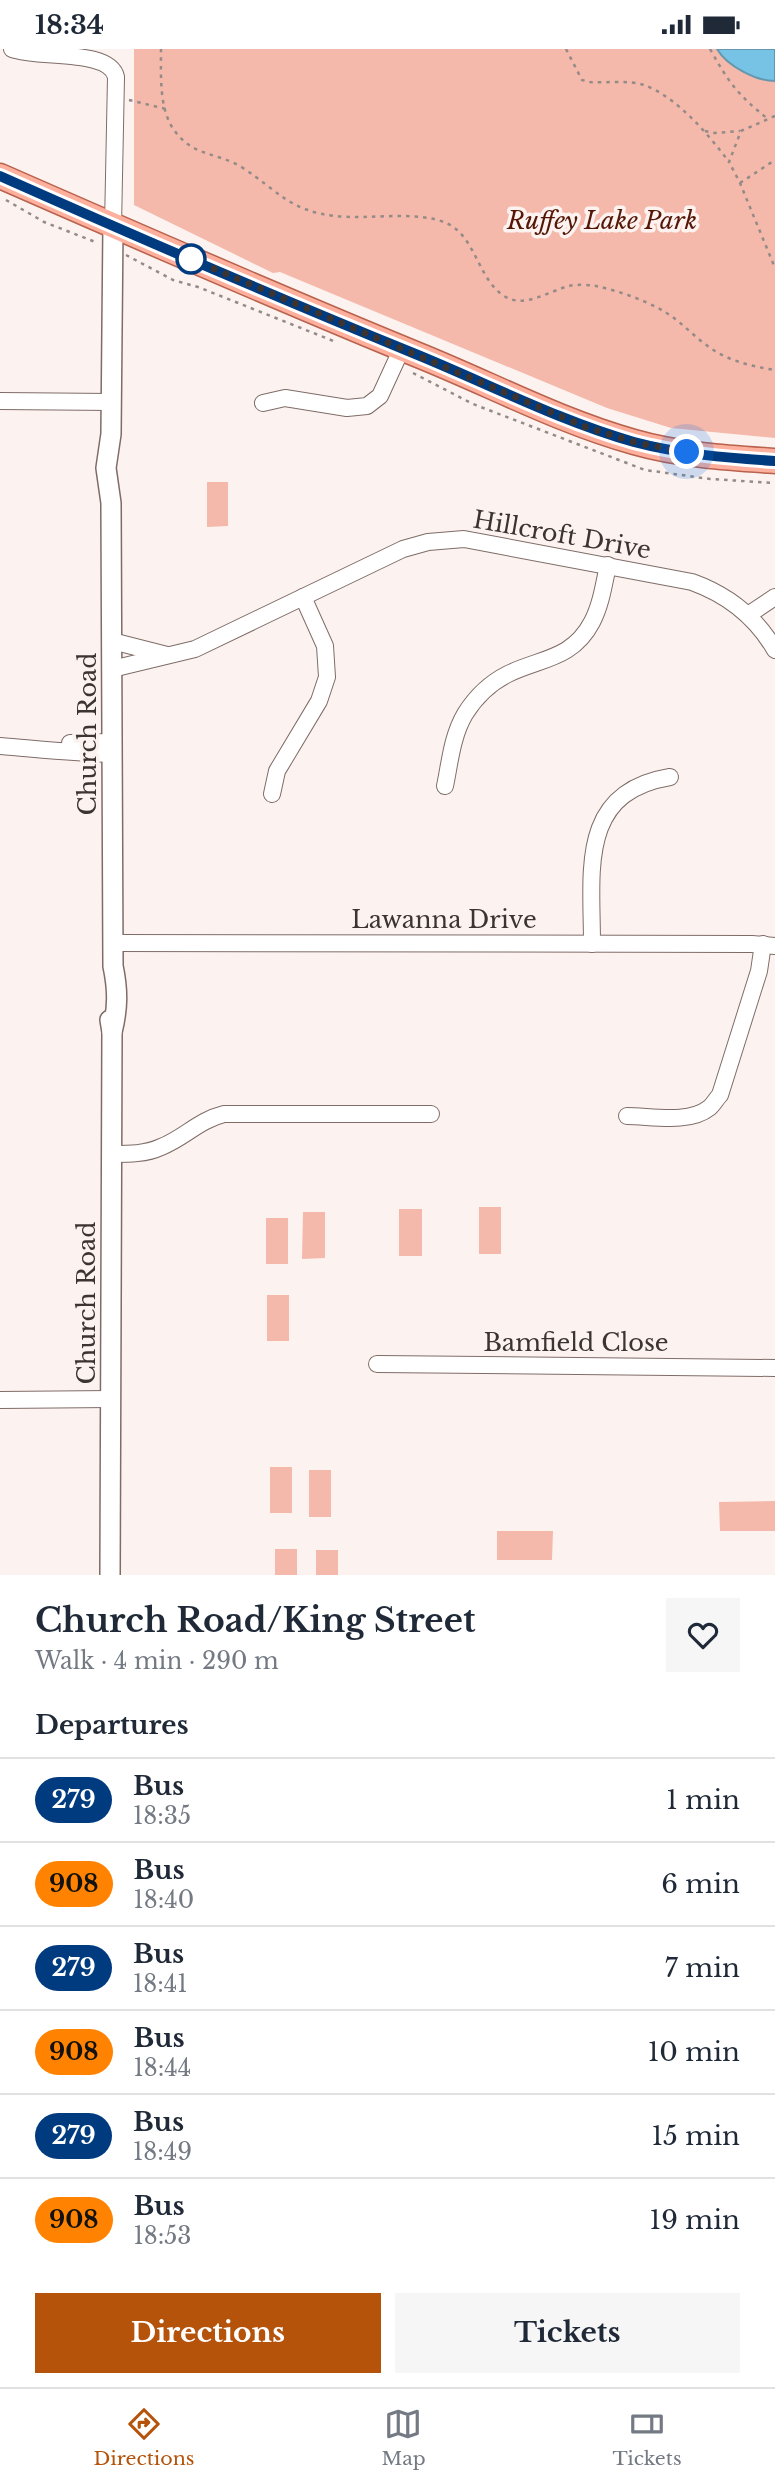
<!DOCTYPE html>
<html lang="en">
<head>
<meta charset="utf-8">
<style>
	body { margin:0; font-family:"Libre Baskerville",serif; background:#f6f6f7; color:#1f2937; height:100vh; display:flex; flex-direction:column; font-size:26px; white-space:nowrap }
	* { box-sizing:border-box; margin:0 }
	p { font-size:23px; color:#747a83 }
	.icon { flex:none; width:38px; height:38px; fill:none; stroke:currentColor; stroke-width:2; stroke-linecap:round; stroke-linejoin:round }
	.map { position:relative; height:1526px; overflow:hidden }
	.sheet { display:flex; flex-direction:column; background:#fff; flex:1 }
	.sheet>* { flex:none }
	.badge { padding:0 14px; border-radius:23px; font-size:24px; line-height:46px }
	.you { position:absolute; width:35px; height:35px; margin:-18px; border:5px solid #fff; border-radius:50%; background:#1a73e8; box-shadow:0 0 0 10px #1a73e833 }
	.map>.badge { position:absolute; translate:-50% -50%; box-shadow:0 0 0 4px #fff }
	h2 { padding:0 35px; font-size:26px; line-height:63px }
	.round { display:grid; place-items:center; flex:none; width:74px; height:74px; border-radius:0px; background:#f6f6f7 }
	.head { display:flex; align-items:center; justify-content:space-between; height:119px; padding:0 35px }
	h1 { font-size:33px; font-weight:700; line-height:52px }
	.action { display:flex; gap:14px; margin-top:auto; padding:14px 35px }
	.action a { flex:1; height:80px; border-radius:0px; background:#b45309; color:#fff; font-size:28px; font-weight:700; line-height:80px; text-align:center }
	.action a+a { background:#f6f6f7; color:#1f2937 }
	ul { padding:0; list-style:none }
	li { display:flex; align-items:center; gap:21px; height:84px; padding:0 35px; border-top:2px solid #e0e1e3 }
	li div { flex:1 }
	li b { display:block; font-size:26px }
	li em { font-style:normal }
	li .badge { min-width:77px; font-weight:700; text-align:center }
	.status { display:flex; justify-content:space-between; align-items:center; height:49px; padding:0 35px; background:#fff; direction:ltr }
	.status svg { height:19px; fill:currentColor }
	.tab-bar { display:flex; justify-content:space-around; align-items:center; height:98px; border-top:2px solid #e0e1e3; background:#fff; font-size:19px; color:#747a83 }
	.tab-bar a { display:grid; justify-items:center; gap:4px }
	.tab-bar .active { color:#b45309 }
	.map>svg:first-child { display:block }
	.green { fill:#f4b9aa }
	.water { fill:#76c3e5; stroke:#6598af; stroke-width:2 }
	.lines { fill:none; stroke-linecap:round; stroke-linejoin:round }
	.minor-casing { stroke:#7f6c67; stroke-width:18 }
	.tertiary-casing { stroke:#7f6c67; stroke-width:22 }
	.primary-casing { stroke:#b9624d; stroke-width:27 }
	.path { stroke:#948b88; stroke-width:2.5; stroke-dasharray:3.5 5; stroke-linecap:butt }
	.minor { stroke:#fff; stroke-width:16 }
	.tertiary { stroke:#fff; stroke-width:19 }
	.primary { stroke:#fdb09d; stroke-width:24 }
	.line-casing { stroke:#fff; stroke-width:16 }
	.line { stroke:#003b80; stroke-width:10 }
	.walk { stroke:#3c3431; stroke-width:7; stroke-dasharray:0 12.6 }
	.stop-dot { fill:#fff; stroke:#003b80; stroke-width:3.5 }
	.labels { text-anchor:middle; stroke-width:7; stroke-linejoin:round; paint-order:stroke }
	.park-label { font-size:24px; font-style:italic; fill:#551606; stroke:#fcf3f0 }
	.street-label { font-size:24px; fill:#3c3431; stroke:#fcf3f0 }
</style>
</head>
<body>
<div class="status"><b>18:34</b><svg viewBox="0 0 49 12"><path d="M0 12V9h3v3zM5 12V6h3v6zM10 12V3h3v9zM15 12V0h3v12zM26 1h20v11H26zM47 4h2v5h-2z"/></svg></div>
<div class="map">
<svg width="775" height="1526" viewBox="0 0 775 1526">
	<rect width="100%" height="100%" fill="#fcf3f0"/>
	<g class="green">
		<path d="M134,0H775V389L671,379L607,359L280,223L273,224L134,156Z"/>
		<path d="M207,433H228V477L207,478Z"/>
		<rect x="479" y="1158" width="22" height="47"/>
		<rect x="399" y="1160" width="23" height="47"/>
		<path d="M303,1163H325V1209L302,1210Z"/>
		<rect x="266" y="1169" width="22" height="46"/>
		<rect x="267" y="1246" width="22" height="46"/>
		<rect x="270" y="1418" width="22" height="46"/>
		<rect x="309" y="1421" width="22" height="47"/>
		<path d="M775,1452V1482H720L719,1453Z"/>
		<path d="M497,1482H553L552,1511H497Z"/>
		<rect x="275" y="1500" width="22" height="26"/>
		<rect x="316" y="1501" width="22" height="25"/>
	</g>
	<path class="water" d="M717,0H775V32C756,32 727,17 717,0Z"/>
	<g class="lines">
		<defs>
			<g id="minor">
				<path d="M12,0C40,10 110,0 116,28L113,177"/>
				<path d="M0,352L112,353"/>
				<path d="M263,354L285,349L347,359L367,357L380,347L402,299"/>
				<path d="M748,566L775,548"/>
				<path d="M112,592L167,606"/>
				<path d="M112,620L195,600L403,500L428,493L464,490L692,533C728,546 756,568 775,601"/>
				<path d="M70,694L112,693"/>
				<path d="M0,697C38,700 75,704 113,705"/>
				<path d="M445,737C450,713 452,687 465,665C475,649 490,634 508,625C540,609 572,611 592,573C601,556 604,535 608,516"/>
				<path d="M272,745L277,722L319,652L327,628L325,597L303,548"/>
				<path d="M113,894L752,895L775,897"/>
				<path d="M592,895C592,822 578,743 670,728"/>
				<path d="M627,1067C651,1067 689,1075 709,1059C713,1056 716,1050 720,1046L759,922L763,895"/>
				<path d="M112,1105C129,1105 146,1105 161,1098C184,1089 199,1071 224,1065H431"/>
				<path d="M377,1315L775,1319"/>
				<path d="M0,1351L111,1350"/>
			</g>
			<g id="tertiary">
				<path d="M112,983C118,959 118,941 113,917L111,454L106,419L111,385L113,177"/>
				<path d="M110,1526L112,983L110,971"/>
			</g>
			<path id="primary" d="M0,127C139,188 278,249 418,306C490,335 559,372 634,393C679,406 728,409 775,412"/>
		</defs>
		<use href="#minor" class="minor-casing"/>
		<use href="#tertiary" class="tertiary-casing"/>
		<use href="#primary" class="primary-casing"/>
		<g class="path">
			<path d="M161,0C161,24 159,57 172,78C192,109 216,102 243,119C278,142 290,162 335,167C367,171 417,161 446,174C476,187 477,229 504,247C524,260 549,242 569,237C577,235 588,236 596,237C619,242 645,251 665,263C683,274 697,291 715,302C733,313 755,318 775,321"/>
			<path d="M566,0L582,31L590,33C607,34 629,31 644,36C677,48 709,86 729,113"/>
			<path d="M710,0C729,34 738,46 768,70"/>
			<path d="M129,51L166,60"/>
			<path d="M775,67L741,82L729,113L740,134L775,219"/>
			<path d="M705,82L715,84L740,82"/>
			<path d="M740,134L775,111"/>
			<path d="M6,151L44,173L98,194"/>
			<path d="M126,206L173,231L198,238L336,293"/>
			<path d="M413,324L473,355L645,421L710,430L775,434"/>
		</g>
		<use href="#minor" class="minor"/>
		<use href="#tertiary" class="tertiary"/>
		<use href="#primary" class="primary"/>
	</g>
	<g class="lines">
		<defs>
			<path id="line" d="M0,127C137,188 274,247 413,304C487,334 557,371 634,393C679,405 728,409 775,412"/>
		</defs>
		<use href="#line" class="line-casing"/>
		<use href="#line" class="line"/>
		<path class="walk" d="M191,210L586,378L637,394L687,403"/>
	</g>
	<circle class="stop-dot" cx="191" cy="210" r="14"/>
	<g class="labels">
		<g class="park-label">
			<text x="602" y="180">Ruffey Lake Park</text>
		</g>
		<g class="street-label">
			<text transform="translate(562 486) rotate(10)" y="8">Hillcroft Drive</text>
			<text transform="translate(88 685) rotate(-90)" y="8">Church Road</text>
			<text x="444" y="879">Lawanna Drive</text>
			<text transform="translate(87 1254) rotate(-90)" y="8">Church Road</text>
			<text x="576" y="1302">Bamfield Close</text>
		</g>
	</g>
</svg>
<div class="you" style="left:687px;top:403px"></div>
</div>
<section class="sheet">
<div class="head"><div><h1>Church Road/King Street</h1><p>Walk · 4 min · 290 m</p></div><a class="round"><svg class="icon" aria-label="heart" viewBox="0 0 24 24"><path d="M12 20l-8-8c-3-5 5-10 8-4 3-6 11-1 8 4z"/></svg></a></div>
<h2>Departures</h2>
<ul>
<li><span class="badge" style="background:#003b80;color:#fff">279</span><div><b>Bus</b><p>18:35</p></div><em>1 min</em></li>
<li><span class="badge" style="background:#ff8200;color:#111">908</span><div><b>Bus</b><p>18:40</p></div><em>6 min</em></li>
<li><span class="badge" style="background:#003b80;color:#fff">279</span><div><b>Bus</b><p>18:41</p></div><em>7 min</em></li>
<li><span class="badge" style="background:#ff8200;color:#111">908</span><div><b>Bus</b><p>18:44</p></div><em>10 min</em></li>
<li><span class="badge" style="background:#003b80;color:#fff">279</span><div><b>Bus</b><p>18:49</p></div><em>15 min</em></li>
<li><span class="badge" style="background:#ff8200;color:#111">908</span><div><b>Bus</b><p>18:53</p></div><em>19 min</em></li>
</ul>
<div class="action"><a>Directions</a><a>Tickets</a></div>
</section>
<nav class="tab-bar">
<a class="active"><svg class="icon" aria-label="directions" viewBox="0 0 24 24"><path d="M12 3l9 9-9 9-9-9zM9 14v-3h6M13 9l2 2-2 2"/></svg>Directions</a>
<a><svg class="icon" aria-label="map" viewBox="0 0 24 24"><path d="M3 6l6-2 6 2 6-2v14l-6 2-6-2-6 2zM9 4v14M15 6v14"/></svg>Map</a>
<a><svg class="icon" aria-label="tickets" viewBox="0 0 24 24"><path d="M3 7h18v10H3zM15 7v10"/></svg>Tickets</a>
</nav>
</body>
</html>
